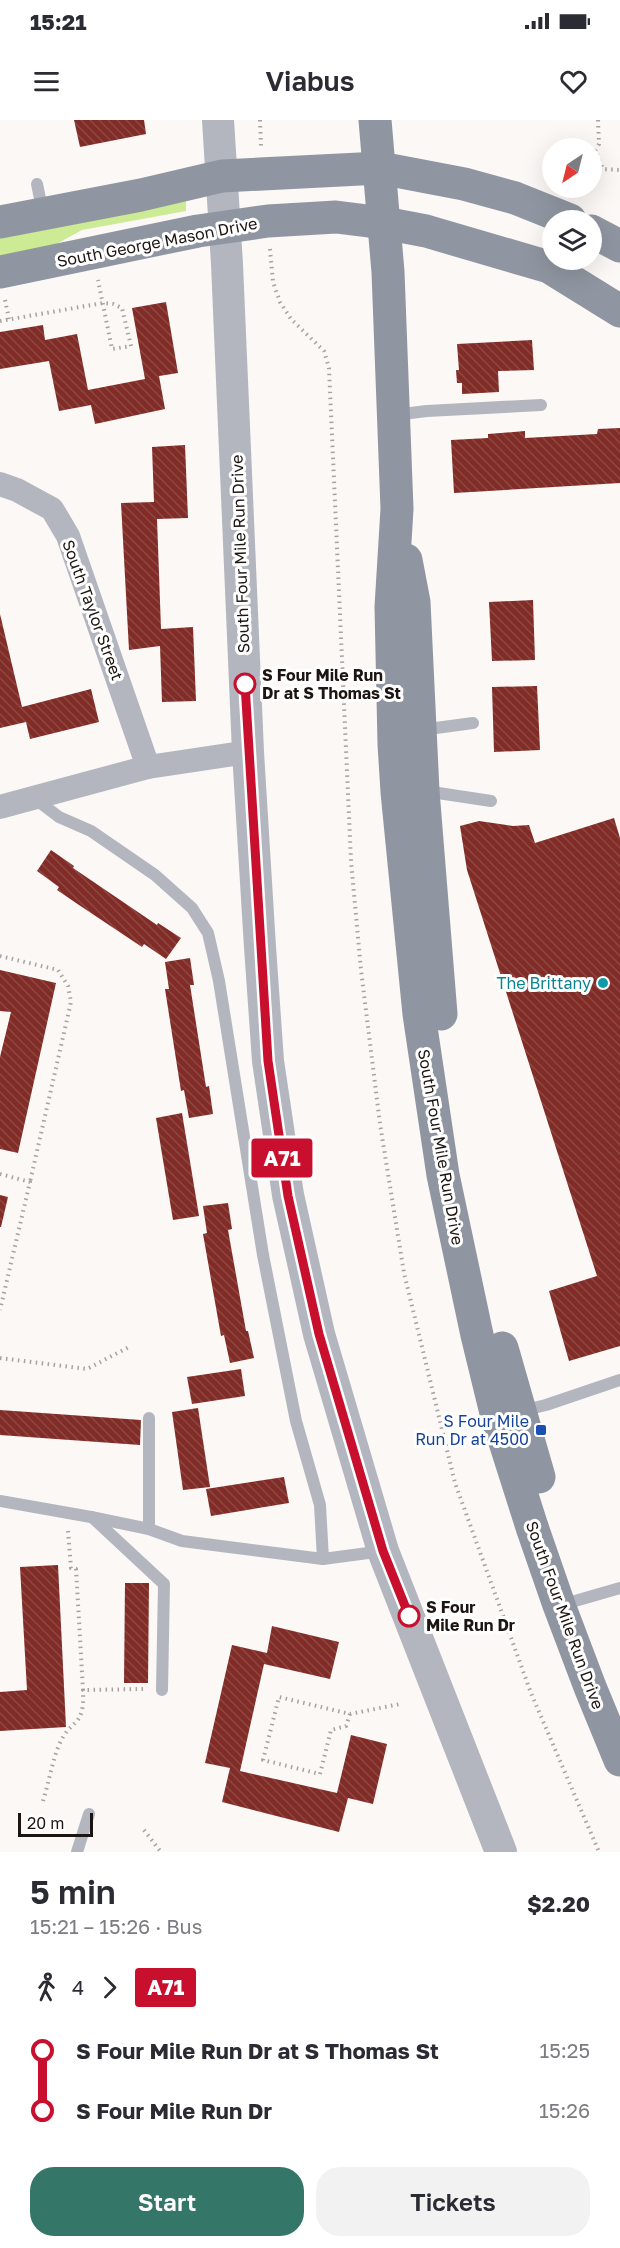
<!DOCTYPE html>
<html lang="en">
<head>
<meta charset="utf-8">
<style>
	body { margin:0; font-family:"Golos Text",sans-serif; background:#f2f2f3; color:#2b2b33; height:100vh; display:flex; flex-direction:column; font-size:22px; white-space:nowrap }
	* { box-sizing:border-box; margin:0 }
	p { font-size:20px; color:#7c7c81 }
	.icon { flex:none; width:33px; height:33px; fill:none; stroke:currentColor; stroke-width:2; stroke-linecap:round; stroke-linejoin:round }
	.map { position:relative; height:1732px; overflow:hidden }
	.side { display:flex; flex-direction:column; background:#fff; flex:1 }
	.side>* { flex:none }
	.badge { padding:0 12px; border-radius:4px; font-size:21px; line-height:39px }
	.needle { width:39px; rotate:215deg }
	.fabs { position:absolute; left:542px; top:18px; display:grid; gap:12px }
	.fabs a { display:grid; place-items:center; width:60px; height:60px; border-radius:50%; background:#fff; box-shadow:0 6px 24px #0002; font-size:30px }
	.scale { position:absolute; left:18px; bottom:15px; width:75px; box-sizing:border-box; padding-left:6px; border:3px solid #1c1512; border-top:0; font-size:16px; line-height:21px; white-space:nowrap; color:#1c1512; -webkit-text-stroke:4px #fff; paint-order:stroke }
	.map>.badge { position:absolute; translate:-50% -50%; box-shadow:0 0 0 3px #fff }
	.legs { display:flex; align-items:center; gap:9px; height:66px; padding:0 30px; font-size:20px }
	.legs p { margin-inline-start:auto }
	.headline { display:flex; align-items:center; justify-content:space-between; height:102px; padding:0 30px }
	h1 { font-size:33px; font-weight:600; line-height:45px }
	.primary-button { display:flex; gap:12px; margin-top:auto; padding:12px 30px }
	.primary-button a { flex:1; height:69px; border-radius:24px; background:#347667; color:#fff; font-size:24px; font-weight:600; line-height:69px; text-align:center }
	.primary-button a+a { background:#f2f2f3; color:#2b2b33 }
	ul { padding:0 30px; list-style:none }
	li { display:flex; align-items:center; gap:21px; height:60px; font-size:22px }
	li i { display:grid; place-items:center; width:9px; height:100%; margin:0 8px; background:currentColor }
	li i::after { content:''; width:15px; height:15px; margin:-8px; border:4px solid; border-radius:50%; background:#fff }
	li p { margin-inline-start:auto }
	li:first-child i { background:linear-gradient(#0000 50%,currentColor 0) }
	li:last-child i { background:linear-gradient(currentColor 50%,#0000 0) }
	.status { display:flex; justify-content:space-between; align-items:center; height:42px; padding:0 30px; background:#fff; direction:ltr }
	.status svg { height:16px; fill:currentColor }
	header { display:flex; justify-content:space-between; align-items:center; height:78px; padding:0 30px; background:#fff; font-size:27px; font-weight:600 }
	.map>svg:first-child { display:block }
	.green { fill:#cdeb94 }
	.building { fill:url(#building-back-hatch) }
	.lines { fill:none; stroke-linecap:round; stroke-linejoin:round }
	.path { stroke:#a7a2a0; stroke-width:4; stroke-dasharray:1.5 4.5; stroke-linecap:butt }
	.service { stroke:#b3b6be; stroke-width:12 }
	.minor { stroke:#b3b6be; stroke-width:24 }
	.tertiary { stroke:#b3b6be; stroke-width:32 }
	.secondary { stroke:#9096a1; stroke-width:33 }
	.line-1-casing { stroke:#fff; stroke-width:14 }
	.line-1 { stroke:#c8102e; stroke-width:9 }
	.stop-1-dot { fill:#fff; stroke:#c8102e; stroke-width:3 }
	.culture-dot { fill:#0f9aa8; stroke:#fff; stroke-width:2 }
	.transit-dot { fill:#1a4fb4; stroke:#fff; stroke-width:2 }
	.labels { text-anchor:middle; stroke-width:6; stroke-linejoin:round; paint-order:stroke }
	.street-label { font-size:16px; fill:#1c1512; stroke:#fff }
	.stop-label { font-size:16px; font-weight:bold; fill:#1c1512; stroke:#fff; text-anchor:start }
	.culture-label { font-size:16px; fill:#0d838f; stroke:#fff; text-anchor:end }
	.transit-label { font-size:16px; fill:#164399; stroke:#fff; text-anchor:end }
</style>
</head>
<body>
<div class="status"><b>15:21</b><svg viewBox="0 0 49 12"><path d="M0 12V9h3v3zM5 12V6h3v6zM10 12V3h3v9zM15 12V0h3v12zM26 1h20v11H26zM47 4h2v5h-2z"/></svg></div>
<header><svg class="icon" aria-label="menu" viewBox="0 0 24 24"><path d="M4 6h16M4 12h16M4 18h16"/></svg>Viabus<svg class="icon" aria-label="heart" viewBox="0 0 24 24"><path d="M12 20l-8-8c-3-5 5-10 8-4 3-6 11-1 8 4z"/></svg></header>
<div class="map">
<svg width="620" height="1732" viewBox="0 0 620 1732">
	<defs>
		<pattern id="building-back-hatch" width="6" height="6" patternUnits="userSpaceOnUse" patternTransform="scale(1.5)"><rect width="6" height="6" fill="#812c27"/><path d="M-1 5l2 2M0 0l6 6M5-1l2 2" fill="none" stroke="#8d4844"/></pattern>
	</defs>
	<rect width="100%" height="100%" fill="#fcf8f6"/>
	<path class="green" d="M186,80V91L82,110L42,132L0,139V115Z"/>
	<g class="building">
		<path d="M74,0H144L146,14L80,27Z"/>
		<path d="M166,182L178,253L159,256L165,289L95,304L91,285L59,291L49,241L0,249V212L43,205L45,220L77,214L88,270L145,259L132,188Z"/>
		<path d="M532,220L534,250L498,251L499,272L462,274V263H457L456,250H459L457,224Z"/>
		<path d="M620,308V363L454,373L451,320L488,318V314L525,311V318L597,314L598,309Z"/>
		<path d="M185,325L188,398L157,399L161,509L193,507L196,581L162,582L160,526L129,530L121,383L154,382L152,327Z"/>
		<path d="M533,480L535,540L492,541L489,482Z"/>
		<path d="M0,494L22,587L91,569L99,602L30,619L26,602L0,608Z"/>
		<path d="M537,566L540,630L494,632L492,567Z"/>
		<path d="M614,698L620,718V1226L569,1241L549,1171L597,1156L467,750L460,706L479,701L513,706L529,705L535,723Z"/>
		<path d="M51,730L74,746L73,748L157,805L158,803L181,818L166,839L144,824L142,827L79,785L57,770L59,767L37,751Z"/>
		<path d="M190,838L194,865H190L206,967L209,966L213,994L189,998L184,970L181,971L165,869H169L165,842Z"/>
		<path d="M0,850L56,863L18,1033L0,1029V937L11,892L0,891Z"/>
		<path d="M182,993L199,1096L173,1100L156,998Z"/>
		<path d="M0,1075L8,1077L1,1107H0Z"/>
		<path d="M228,1083L232,1109L228,1110L246,1211H248L254,1238L230,1243L224,1215L221,1216L203,1114L207,1113L203,1086Z"/>
		<path d="M241,1249L245,1276L192,1284L187,1257Z"/>
		<path d="M198,1288L210,1367L183,1370L172,1292Z"/>
		<path d="M0,1290L141,1300L140,1325L0,1315Z"/>
		<path d="M284,1357L289,1383L211,1396L206,1369Z"/>
		<path d="M58,1445L66,1607L0,1611V1572L27,1570L20,1447Z"/>
		<path d="M125,1463H149L148,1563H124Z"/>
		<path d="M272,1506L339,1522L330,1559L264,1544L240,1651L337,1673L351,1615L387,1624L373,1684L348,1678L339,1712L222,1682L230,1648L205,1643L232,1525L267,1533Z"/>
	</g>
	<g class="lines">
		<g class="path">
			<path d="M260,0L261,26"/>
			<path d="M598,0L599,24L595,31L603,49L620,50"/>
			<path d="M270,129L273,162L280,182L291,199L324,231L329,248L351,741L361,850L380,1004L404,1153L455,1363L531,1573L599,1732"/>
			<path d="M5,180L9,199"/>
			<path d="M0,201L103,183L113,184L122,188L131,226L112,229L98,160"/>
			<path d="M0,836L58,850L68,866L71,882L30,1062"/>
			<path d="M0,1054L30,1062L0,1190"/>
			<path d="M0,1238L87,1249L129,1227"/>
			<path d="M68,1411L71,1448L76,1449L83,1570L144,1569"/>
			<path d="M350,1594L346,1606L331,1610L320,1654L263,1640L279,1577L350,1594L400,1584"/>
			<path d="M43,1681C49,1662 52,1642 59,1625C71,1597 85,1609 83,1570"/>
			<path d="M144,1710L161,1732"/>
		</g>
		<g class="service">
			<path d="M37,64L43,93"/>
			<path d="M394,295L427,291L541,285"/>
			<path d="M421,610L473,603"/>
			<path d="M425,671L491,681"/>
			<path d="M34,678L59,697L91,711L155,755L192,788L208,813L219,861L263,1135L296,1301L320,1385L323,1439"/>
			<path d="M521,1291L546,1285L620,1260"/>
			<path d="M149,1298V1409"/>
			<path d="M0,1381L91,1397L149,1409L182,1421L323,1439L383,1431"/>
			<path d="M92,1397L164,1464L162,1570"/>
			<path d="M561,1485L620,1468"/>
			<path d="M77,1732L89,1694"/>
		</g>
		<g class="minor">
			<path d="M0,364L17,370L52,389L68,416L148,647"/>
			<path d="M0,687L148,647L248,632"/>
		</g>
		<path class="tertiary" d="M218,0L227,144L248,632L260,827L268,941L288,1075L319,1214L383,1431L501,1732"/>
		<g class="secondary">
			<path d="M375,0L388,152L397,389L391,487L394,624L397,672L419,894L443,1055L477,1215L497,1297L532,1407L559,1485L590,1567L620,1640"/>
			<path d="M0,102L141,75L222,56L380,48L464,64L515,78L570,100"/>
			<path d="M591,111L620,126"/>
			<path d="M0,152L198,111L268,101L336,97L384,103L426,111L549,147L620,191"/>
			<path d="M406,440L414,482L423,671L441,894"/>
			<path d="M502,1228L539,1357"/>
		</g>
	</g>
	<g class="lines">
		<defs>
			<path id="line-1" d="M245,564L268,941L288,1076L319,1214L383,1431L409,1496"/>
		</defs>
		<use href="#line-1" class="line-1-casing"/>
		<use href="#line-1" class="line-1"/>
	</g>
	<g class="stop-1-dot">
		<circle cx="245" cy="564" r="10"/>
		<circle cx="409" cy="1496" r="10"/>
	</g>
	<circle class="culture-dot" cx="603" cy="863" r="6"/>
	<rect class="transit-dot" x="535" y="1304" width="12" height="12" rx="3"/>
	<g class="labels">
		<g class="street-label">
			<text transform="translate(157 122) rotate(-11)" y="6">South George Mason Drive</text>
			<text transform="translate(240 434) rotate(-92)" y="6">South Four Mile Run Drive</text>
			<text transform="translate(93 490) rotate(70)" y="6">South Taylor Street</text>
			<text transform="translate(441 1027) rotate(80)" y="6">South Four Mile Run Drive</text>
			<text transform="translate(565 1495) rotate(70)" y="6">South Four Mile Run Drive</text>
		</g>
		<g class="stop-label">
			<text x="262" y="561">S Four Mile Run<tspan x="262" dy="18">Dr at S Thomas St</tspan></text>
			<text x="426" y="1493">S Four<tspan x="426" dy="18">Mile Run Dr</tspan></text>
		</g>
		<g class="culture-label">
			<text x="591" y="869">The Brittany</text>
		</g>
		<g class="transit-label">
			<text x="529" y="1307">S Four Mile<tspan x="529" dy="18">Run Dr at 4500</tspan></text>
		</g>
	</g>
</svg>
<div class="fabs">
<a><svg class="needle" viewBox="-14 -14 28 28"><path d="M0-13l5 13h-10z" fill="#e53935"/><path d="M0 13l5-13h-10z" fill="#7c7c81"/></svg></a>
<a><svg class="icon" aria-label="layers" viewBox="0 0 24 24"><path d="M12 4l9 5-9 5-9-5zM3 14l9 5 9-5"/></svg></a>
</div>
<div class="scale">20 m</div>
<b class="badge" style="left:282px;top:1038px;background:#c8102e;color:#fff">A71</b>
</div>
<section class="side">
<div class="headline"><div><h1>5 min</h1><p>15:21 – 15:26 · Bus</p></div><b>$2.20</b></div>
<div class="legs"><svg class="icon" aria-label="walk" viewBox="0 0 24 24"><circle cx="13" cy="4" r="2"/><path d="M13 8l-2 6 4 7M11 14l-3 7M7 12l3-4h3l4 4"/></svg>4<svg class="icon" aria-label="forward" viewBox="0 0 24 24"><path d="M9 5l7 7-7 7"/></svg><b class="badge" style="background:#c8102e;color:#fff">A71</b></div>
<ul>
<li><i style="color:#c8102e"></i><b>S Four Mile Run Dr at S Thomas St</b><p>15:25</p></li>
<li><i style="color:#c8102e"></i><b>S Four Mile Run Dr</b><p>15:26</p></li>
</ul>
<div class="primary-button"><a>Start</a><a>Tickets</a></div>
</section>
</body>
</html>
